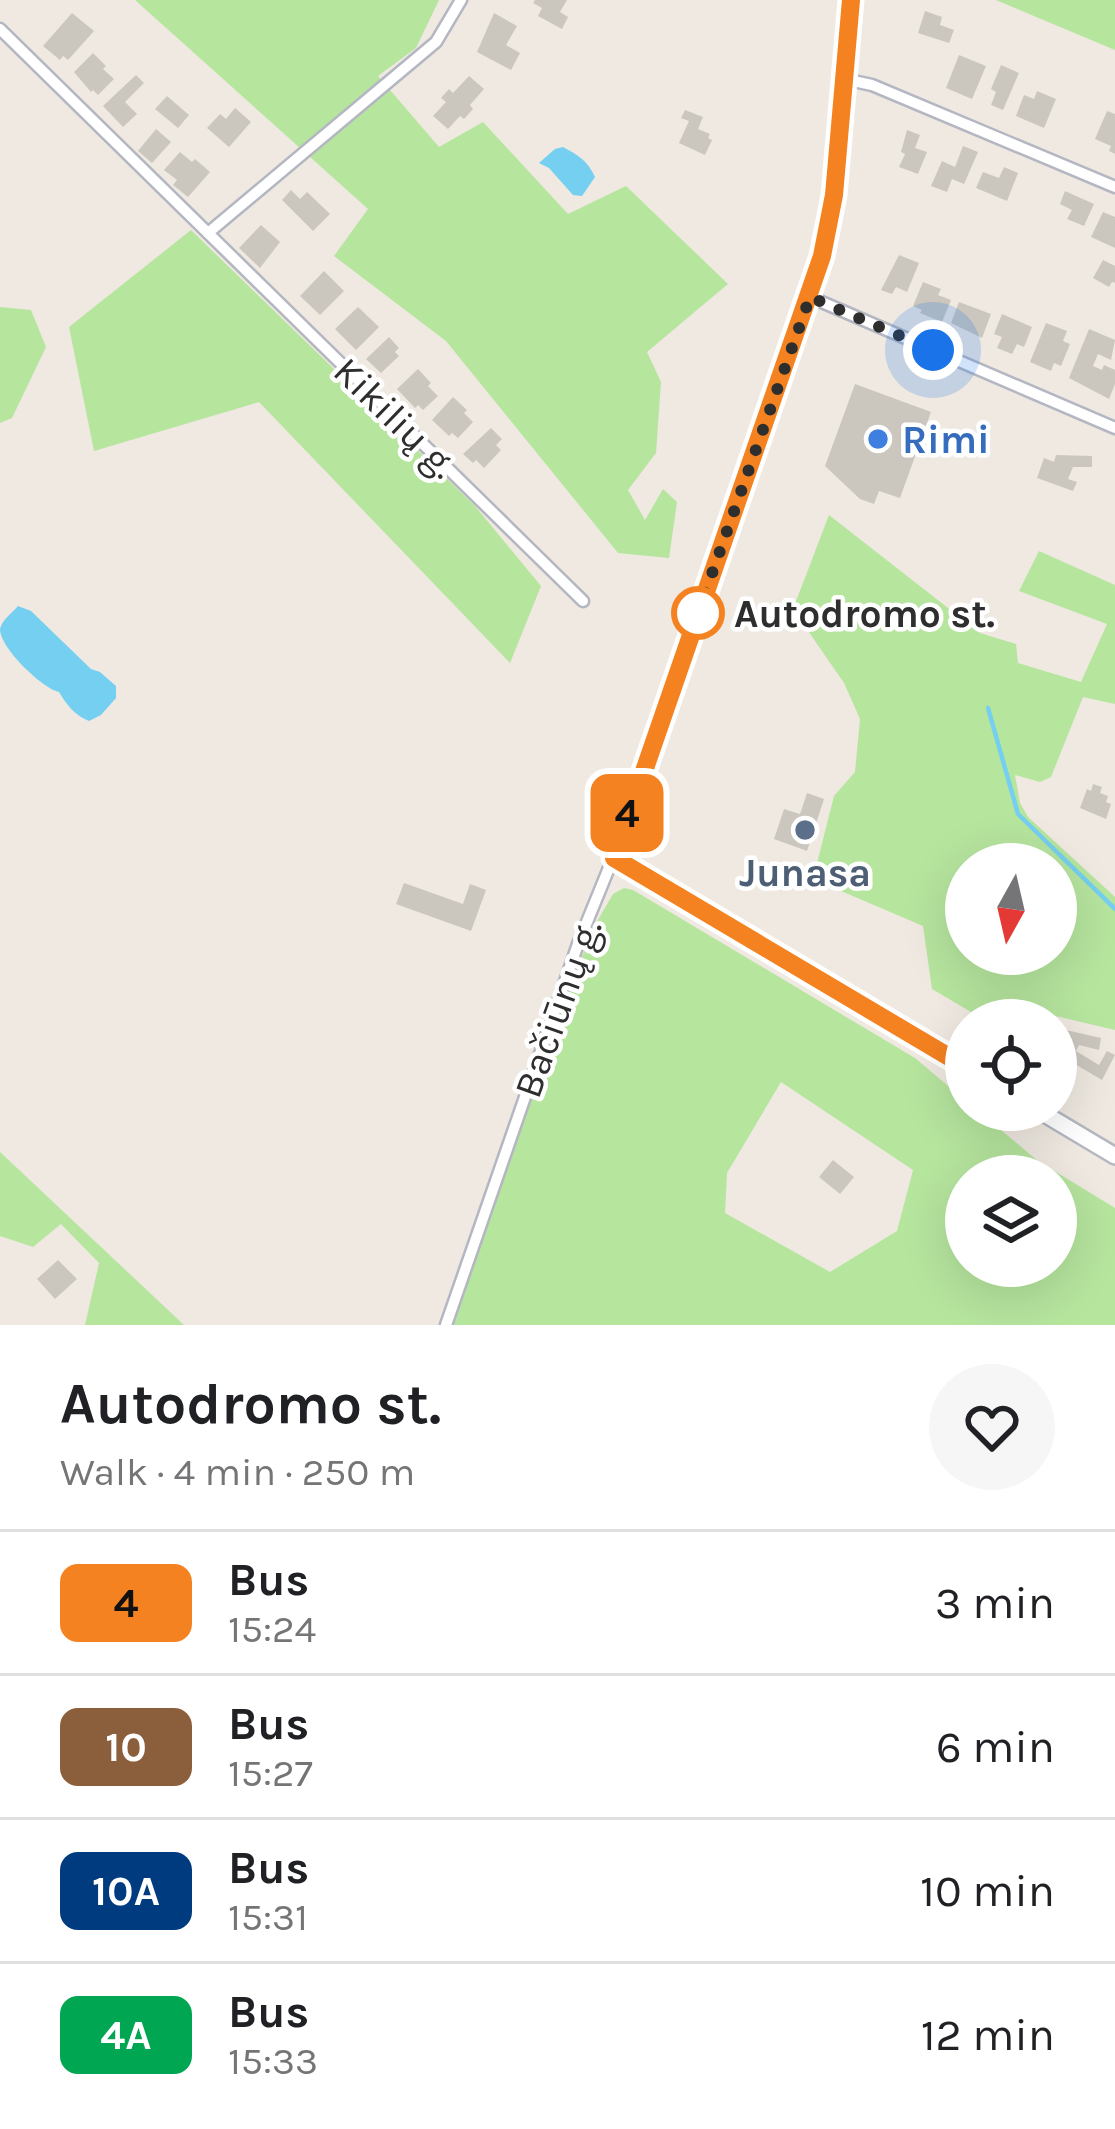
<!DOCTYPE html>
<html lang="en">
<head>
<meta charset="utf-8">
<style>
	body { margin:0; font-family:Karla,sans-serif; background:#f6f6f6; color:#202124; height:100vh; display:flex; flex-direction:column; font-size:45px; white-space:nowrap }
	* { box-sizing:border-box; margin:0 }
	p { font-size:39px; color:#757577 }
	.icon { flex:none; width:66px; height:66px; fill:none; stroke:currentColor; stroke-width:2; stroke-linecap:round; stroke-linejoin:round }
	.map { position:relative; height:1325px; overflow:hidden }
	.drawer { display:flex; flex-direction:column; background:#fff; flex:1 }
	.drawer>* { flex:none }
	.badge { padding:0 24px; border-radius:18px; font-size:42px; line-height:78px }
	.needle { width:78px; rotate:188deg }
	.tools { position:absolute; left:945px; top:843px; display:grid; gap:24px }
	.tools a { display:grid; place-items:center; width:132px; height:132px; border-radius:50%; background:#fff; box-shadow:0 12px 48px #0002; font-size:60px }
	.you { position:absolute; width:60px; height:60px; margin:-30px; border:9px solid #fff; border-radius:50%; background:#1a73e8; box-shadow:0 0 0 18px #1a73e833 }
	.map>.badge { position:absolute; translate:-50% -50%; box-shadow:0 0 0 6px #fff }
	.round { display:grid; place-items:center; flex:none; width:126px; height:126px; border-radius:63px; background:#f6f6f6 }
	.headline { display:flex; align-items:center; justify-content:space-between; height:204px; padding:0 60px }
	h1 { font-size:57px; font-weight:700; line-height:90px }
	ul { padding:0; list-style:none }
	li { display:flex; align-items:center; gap:36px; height:144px; padding:0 60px; border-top:3px solid #e0e0e0 }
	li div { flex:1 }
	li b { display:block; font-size:45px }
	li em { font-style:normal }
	li .badge { min-width:132px; font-weight:700; text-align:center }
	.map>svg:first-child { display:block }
	.green { fill:#b6e59e; fill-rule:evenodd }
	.water { fill:#75cff0 }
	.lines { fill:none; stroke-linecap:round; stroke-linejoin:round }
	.stream { stroke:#75cff0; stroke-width:4.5 }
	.building { fill:#cbc7bf }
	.minor-casing { stroke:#b4b7c1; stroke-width:15 }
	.secondary-casing { stroke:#b4b7c1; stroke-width:20 }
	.minor { stroke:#fff; stroke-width:10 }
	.secondary { stroke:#fff; stroke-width:15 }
	.line-casing { stroke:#fff; stroke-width:27 }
	.line { stroke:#f58220; stroke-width:18 }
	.walk { stroke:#2e2e2e; stroke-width:12; stroke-dasharray:0 21.6 }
	.shop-dot { fill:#3f7fe0; stroke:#fff; stroke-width:4.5 }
	.stop-dot { fill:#fff; stroke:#f58220; stroke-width:6 }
	.service-dot { fill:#5c6f8a; stroke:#fff; stroke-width:4.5 }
	.labels { text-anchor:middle; stroke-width:9; stroke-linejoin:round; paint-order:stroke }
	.street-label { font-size:39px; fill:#2e2e2e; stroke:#fff }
	.shop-label { font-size:39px; font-weight:bold; fill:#366cbe; stroke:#fff; text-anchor:start }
	.stop-label { font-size:39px; font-weight:bold; fill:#2e2e2e; stroke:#fff; text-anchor:start }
	.service-label { font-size:39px; font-weight:bold; fill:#4e5e75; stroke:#fff }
</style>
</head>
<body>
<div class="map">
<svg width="1115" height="1325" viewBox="0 0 1115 1325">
	<rect width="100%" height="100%" fill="#efe9e1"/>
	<g class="green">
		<path d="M135,0H439L416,48L378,76L439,147L483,122L568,214L626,186L728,284L647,352L661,382L656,453L628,490L645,520L663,489L677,502L669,558L618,553L446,341L334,256L368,209Z"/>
		<path d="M996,0H1115V50Z"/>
		<path d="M191,230L475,506L541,586L510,663L259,402L94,451L69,327Z"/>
		<path d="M0,307L31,310L46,347L12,418L0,423Z"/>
		<path d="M829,515L980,633L1016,644L1018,663L1081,682L1107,624L1019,591L1039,551L1115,585V704L1083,697L1051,777L1040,782L1015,775L1020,803L1028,817L1115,897V1030L1013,1006L976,1015L932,989L923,926L813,879L834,796L855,772L860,719L844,683L793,609ZM966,864H1056V954H966Z"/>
		<path d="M624,888L633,890L915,1058L966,1101V1110H977L1038,1161L1115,1208V1325H450L591,932L613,894ZM781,1082L913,1170L897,1231L830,1272L725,1213L727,1173ZM966,1176H1056V1266H966Z"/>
		<path d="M0,1152L184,1325H85L99,1263L61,1224L33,1247L0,1236Z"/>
	</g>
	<g class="water">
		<path d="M563,147C578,155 588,161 595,177L582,196L573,195L549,168L539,163L555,149Z"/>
		<path d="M18,606L31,611L91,669L100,672L116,686V698L101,715L89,721C74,715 67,705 59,692C42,688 0,648 0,629C2,620 12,613 18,606Z"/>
	</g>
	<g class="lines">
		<path class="stream" d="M988,708L1018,814L1115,909"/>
	</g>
	<g class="building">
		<path d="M535,0H567L560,12L568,17L562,29L538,16L542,8L533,3Z"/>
		<path d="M925,11L942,17L940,25L954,30L949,43L918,33Z"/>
		<path d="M72,13L94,31L68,60L63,56L60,60L43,46Z"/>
		<path d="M494,13L517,26L506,45L520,53L511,70L477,52Z"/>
		<path d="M93,53L106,66L103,69L114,79L98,95L93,90L91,92L74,72Z"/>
		<path d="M959,55L986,66L972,99L946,88Z"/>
		<path d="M1001,65L1019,73L1003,110L991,105L996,92L991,89Z"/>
		<path d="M136,75L144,83L125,102L137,114L123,127L103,106Z"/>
		<path d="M469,76L484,89L470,105L473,109L464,119L460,116L448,129L433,116L446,102L441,98L449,89L453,93Z"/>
		<path d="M1037,91L1056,99L1044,128L1016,116L1024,95L1034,99Z"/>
		<path d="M167,96L189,115L178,128L155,109Z"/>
		<path d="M235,108L251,122L229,147L207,128L220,114L226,119Z"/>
		<path d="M685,110L703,117L698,129L710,134L708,138L712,140L705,155L679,143L689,121L681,118Z"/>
		<path d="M1107,111L1115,114V154L1109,151L1111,146L1095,139Z"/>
		<path d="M156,129L171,142L152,163L138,151Z"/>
		<path d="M907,130L920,135L915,148L927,152L918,174L899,167L905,154L901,152Z"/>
		<path d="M963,146L978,152L964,184L952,179L947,192L931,186L942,161L955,167Z"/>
		<path d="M180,152L192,162L195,159L210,172L188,197L173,185L177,180L164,170Z"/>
		<path d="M1004,167L1018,173L1007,201L976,188L983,172L999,178Z"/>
		<path d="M291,190L300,199L307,192L330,214L313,231L282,200Z"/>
		<path d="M1065,191L1094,204L1084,226L1067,219L1072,210L1060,204Z"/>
		<path d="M1103,212L1115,217V248L1091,237Z"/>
		<path d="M261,225L280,242L260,268L239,248Z"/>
		<path d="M899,255L919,263L907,292L896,287L892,294L881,290Z"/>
		<path d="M1103,260L1115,266V283L1112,282L1109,287L1093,278Z"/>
		<path d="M324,271L344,291L320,315L300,296Z"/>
		<path d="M923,282L941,289L938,295L951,300L942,322L920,313L922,310L913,306Z"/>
		<path d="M959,302L991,314L982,338L951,323Z"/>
		<path d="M358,307L379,327L356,350L335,329Z"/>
		<path d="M1002,314L1032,327L1024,347L1017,344L1012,354L997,348L1002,337L994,334Z"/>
		<path d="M1046,323L1067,331L1063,341L1070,344L1061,366L1054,363L1051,371L1030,362Z"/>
		<path d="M1089,329L1115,340L1111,360L1098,354L1093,366L1102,370L1104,365L1115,370V384L1109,399L1069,378Z"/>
		<path d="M389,337L399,348L395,352L399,356L381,373L366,359Z"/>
		<path d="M418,369L431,383L428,386L438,396L423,410L418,405L415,408L397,389Z"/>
		<path d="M855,384L931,412L900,498L879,491L874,504L860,499L825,466Z"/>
		<path d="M453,397L467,410L464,413L473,422L458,438L452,433L449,436L432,420Z"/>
		<path d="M491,428L502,439L496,445L501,450L484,468L476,460L473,463L463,454Z"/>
		<path d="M1056,455L1092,456V467H1073L1068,479L1077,482L1073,491L1037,478L1044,458L1054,462Z"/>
		<path d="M1093,784L1102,787L1100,793L1108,796L1106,802L1111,804L1106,819L1080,808L1087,789L1091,791Z"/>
		<path d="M807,793L824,799L807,851L774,839L784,809L800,814Z"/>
		<path d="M404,883L463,904L470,884L486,890L471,931L396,904Z"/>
		<path d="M1066,1030L1101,1038L1099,1050L1079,1045L1076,1051L1099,1065L1107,1051L1115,1055L1102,1080L1056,1053Z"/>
		<path d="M833,1160L854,1177L840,1194L819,1177Z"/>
		<path d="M58,1260L77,1279L55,1299L37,1279Z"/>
	</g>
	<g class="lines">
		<defs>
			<g id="minor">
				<path d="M0,29L583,601"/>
				<path d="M844,79L872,85L1115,187"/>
				<path d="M208,233L436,42L461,0"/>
				<path d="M810,297L1115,428"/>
				<path d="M446,1325L578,944L613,858"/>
			</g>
			<g id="secondary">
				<path d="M851,0L834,195L822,256L613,858L966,1067"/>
				<path d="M1038,1110L1115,1156"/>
			</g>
		</defs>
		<use href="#minor" class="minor-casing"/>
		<use href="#secondary" class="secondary-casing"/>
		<use href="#minor" class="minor"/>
		<use href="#secondary" class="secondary"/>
	</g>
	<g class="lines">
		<defs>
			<path id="line" d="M851,0L834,195L822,256L614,858L966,1067"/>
		</defs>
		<use href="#line" class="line-casing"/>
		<use href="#line" class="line"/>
		<path class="walk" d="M698,613L810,297L933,350"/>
	</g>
	<circle class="shop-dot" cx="878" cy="439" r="12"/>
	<circle class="stop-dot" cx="698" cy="613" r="24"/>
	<circle class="service-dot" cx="805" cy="830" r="12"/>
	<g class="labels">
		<g class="street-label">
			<text transform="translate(396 417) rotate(44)" y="14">Kikilių g.</text>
			<text transform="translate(557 1008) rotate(-70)" y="14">Bačiūnų g.</text>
		</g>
		<g class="shop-label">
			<text x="902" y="453">Rimi</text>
		</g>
		<g class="stop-label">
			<text x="734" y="627">Autodromo st.</text>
		</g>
		<g class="service-label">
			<text x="805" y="886">Junasa</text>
		</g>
	</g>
</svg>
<div class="tools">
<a><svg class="needle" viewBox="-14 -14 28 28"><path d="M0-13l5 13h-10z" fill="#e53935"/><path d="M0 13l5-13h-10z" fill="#757577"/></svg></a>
<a><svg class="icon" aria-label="locate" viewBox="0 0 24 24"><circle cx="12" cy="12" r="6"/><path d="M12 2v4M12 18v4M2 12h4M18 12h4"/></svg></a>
<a><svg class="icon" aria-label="layers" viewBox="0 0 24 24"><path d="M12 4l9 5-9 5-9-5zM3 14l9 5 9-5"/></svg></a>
</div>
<div class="you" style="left:933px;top:350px"></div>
<b class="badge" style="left:627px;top:813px;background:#f58220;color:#111">4</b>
</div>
<section class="drawer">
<div class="headline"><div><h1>Autodromo st.</h1><p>Walk · 4 min · 250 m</p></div><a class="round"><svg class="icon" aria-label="heart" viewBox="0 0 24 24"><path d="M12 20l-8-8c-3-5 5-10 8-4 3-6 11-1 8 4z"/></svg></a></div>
<ul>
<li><span class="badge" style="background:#f58220;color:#111">4</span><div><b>Bus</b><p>15:24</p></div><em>3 min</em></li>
<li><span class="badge" style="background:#8b5e3c;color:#fff">10</span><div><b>Bus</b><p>15:27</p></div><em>6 min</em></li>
<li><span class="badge" style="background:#003b80;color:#fff">10A</span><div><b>Bus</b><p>15:31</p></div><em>10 min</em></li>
<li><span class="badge" style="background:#00a651;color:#fff">4A</span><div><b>Bus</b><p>15:33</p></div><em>12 min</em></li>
</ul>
</section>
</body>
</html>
